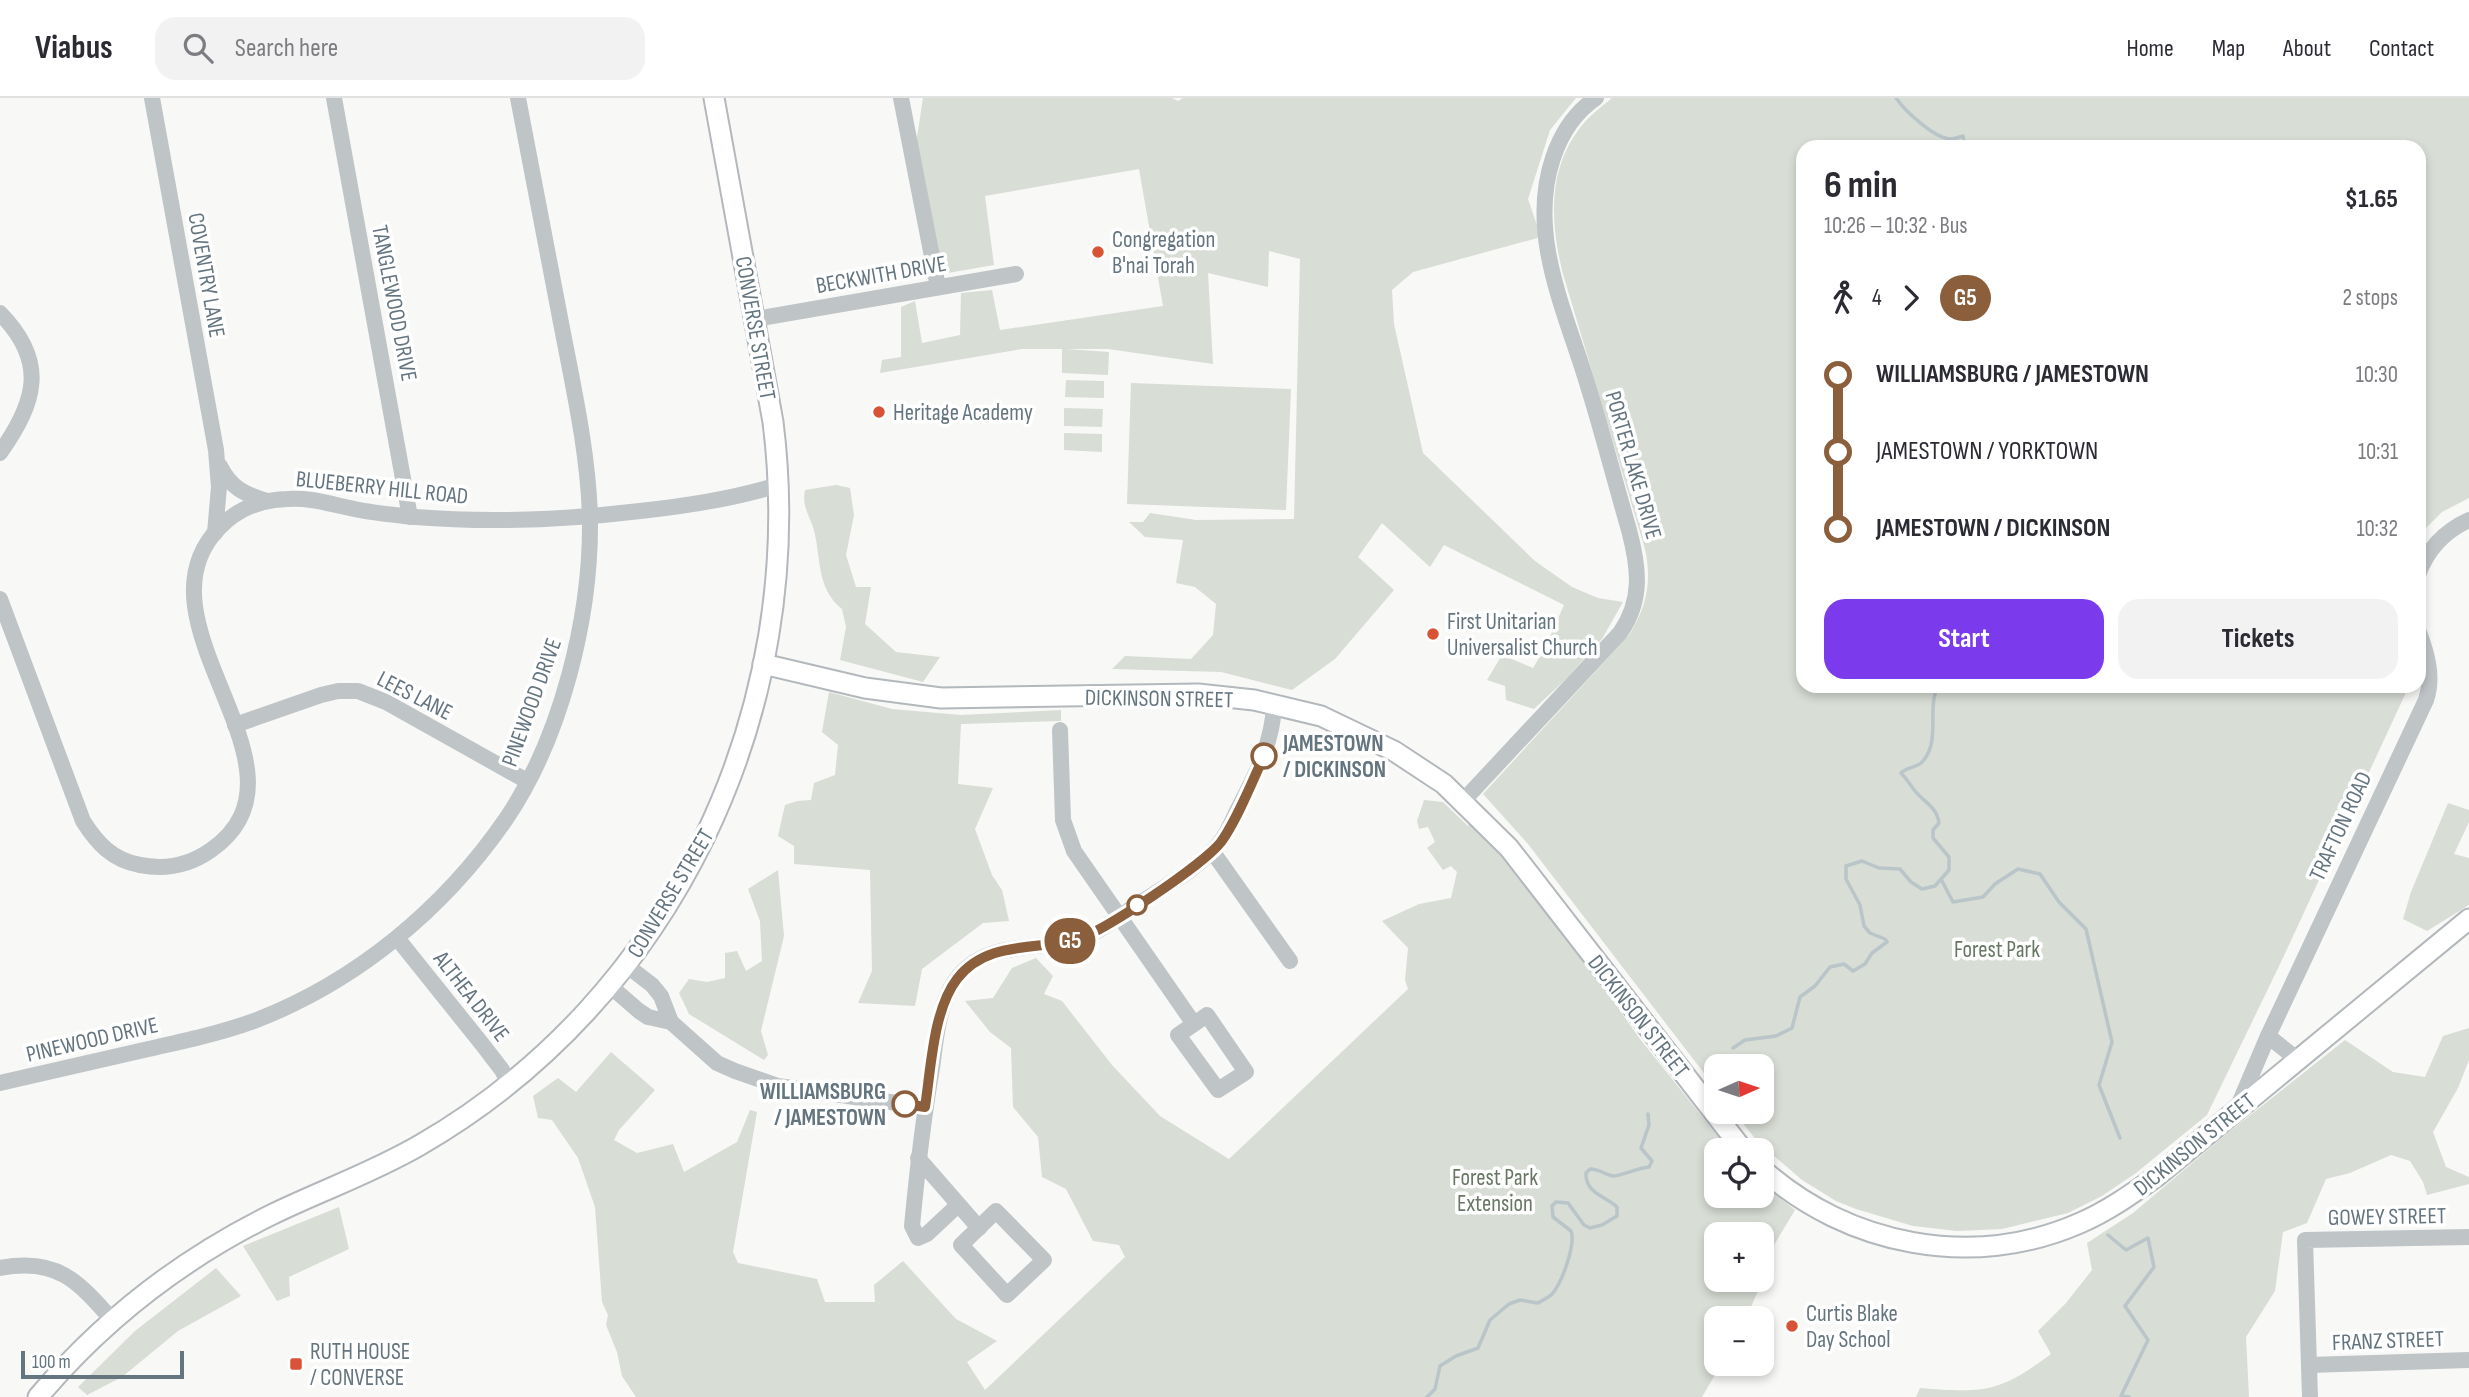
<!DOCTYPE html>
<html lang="en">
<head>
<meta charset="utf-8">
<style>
	body { margin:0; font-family:"Sofia Sans Condensed",sans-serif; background:#f2f2f3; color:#2b2b33; height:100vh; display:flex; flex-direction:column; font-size:26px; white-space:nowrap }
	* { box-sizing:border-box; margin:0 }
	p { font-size:23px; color:#7c7c81 }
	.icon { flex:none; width:38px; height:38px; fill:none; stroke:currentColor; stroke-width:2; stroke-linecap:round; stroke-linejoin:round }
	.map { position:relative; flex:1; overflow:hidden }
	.sheet { position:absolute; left:1796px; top:42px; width:630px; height:553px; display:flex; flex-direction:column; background:#fff; border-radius:21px; box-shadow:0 4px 10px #0003 }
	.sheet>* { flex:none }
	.badge { padding:0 14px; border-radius:23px; font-size:24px; line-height:46px }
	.needle { width:46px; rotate:87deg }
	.fabs { position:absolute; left:1704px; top:956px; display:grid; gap:14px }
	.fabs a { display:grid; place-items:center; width:70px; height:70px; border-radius:14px; background:#fff; box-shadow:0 4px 10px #0003; font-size:35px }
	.scale { position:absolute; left:21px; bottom:18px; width:163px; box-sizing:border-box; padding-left:7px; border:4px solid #65757f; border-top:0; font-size:19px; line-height:24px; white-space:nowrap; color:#65757f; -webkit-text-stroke:5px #fff; paint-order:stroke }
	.map>.badge { position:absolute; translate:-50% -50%; box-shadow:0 0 0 4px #fff }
	.legs { display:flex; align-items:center; gap:10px; height:77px; padding:0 28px; font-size:23px }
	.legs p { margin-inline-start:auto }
	.overview { display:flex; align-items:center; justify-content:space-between; height:119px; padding:0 28px }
	h1 { font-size:38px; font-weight:700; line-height:52px }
	.button { display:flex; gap:14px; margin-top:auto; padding:14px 28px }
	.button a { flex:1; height:80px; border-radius:21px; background:#7c3aed; color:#fff; font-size:28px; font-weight:700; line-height:80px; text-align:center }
	.button a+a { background:#f2f2f3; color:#2b2b33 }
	ul { padding:0 28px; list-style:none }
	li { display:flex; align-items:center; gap:24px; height:77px; font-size:26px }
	li i { display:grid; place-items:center; width:10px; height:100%; margin:0 9px; background:currentColor }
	li i::after { content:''; width:18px; height:18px; margin:-9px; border:5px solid; border-radius:50%; background:#fff }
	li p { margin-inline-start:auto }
	li:first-child i { background:linear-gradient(#0000 50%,currentColor 0) }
	li:last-child i { background:linear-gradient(currentColor 50%,#0000 0) }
	header { display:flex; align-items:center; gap:42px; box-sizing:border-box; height:98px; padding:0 35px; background:#fff; border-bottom:2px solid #e1e1e2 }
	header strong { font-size:33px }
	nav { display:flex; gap:38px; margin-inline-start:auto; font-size:24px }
	.search { width:490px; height:63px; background:#f2f2f3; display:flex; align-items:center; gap:18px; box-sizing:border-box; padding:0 24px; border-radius:21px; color:#7c7c81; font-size:26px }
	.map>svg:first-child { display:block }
	.green { fill:#d8ddd5 }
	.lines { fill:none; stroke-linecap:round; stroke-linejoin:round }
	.stream { stroke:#b9c5c9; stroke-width:3.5 }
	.major-casing { stroke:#b3b8bc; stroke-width:23 }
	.minor { stroke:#bfc4c7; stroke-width:16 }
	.major { stroke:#fff; stroke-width:19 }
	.line-1-casing { stroke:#fff; stroke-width:16 }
	.line-1 { stroke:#8b5e3c; stroke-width:10 }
	.poi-dot { fill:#d85335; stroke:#fff; stroke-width:2.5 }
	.stop-1-dot { fill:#fff; stroke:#8b5e3c; stroke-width:3.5 }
	.labels { text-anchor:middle; stroke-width:7; stroke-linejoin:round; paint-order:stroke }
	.poi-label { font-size:23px; fill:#65757f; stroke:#fff; text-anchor:start }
	.street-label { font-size:23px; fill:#65757f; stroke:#fff }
	.stop-label { font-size:23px; font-weight:bold; fill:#65757f; stroke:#fff; text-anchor:start }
	.park-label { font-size:23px; fill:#687764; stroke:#fff }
</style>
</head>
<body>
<header>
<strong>Viabus</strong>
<div class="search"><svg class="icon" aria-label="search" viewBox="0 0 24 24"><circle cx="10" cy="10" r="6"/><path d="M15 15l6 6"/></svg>Search here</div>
<nav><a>Home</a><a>Map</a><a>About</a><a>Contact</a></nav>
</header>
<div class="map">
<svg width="2469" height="1299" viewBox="0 0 2469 1299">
	<rect width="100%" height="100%" fill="#f8f8f6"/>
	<g class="green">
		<path d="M923,0H1172L1178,3L1183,0H1576L1550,32L1528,101L1541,139L1413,174L1392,192L1394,226L1423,355L1535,463L1572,489L1598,500L1623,504L1602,541L1566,581L1534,611L1506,602L1505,588L1487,582L1502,557L1533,570L1545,550L1556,555L1561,546L1549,541L1564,507L1444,447L1430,469L1382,425L1358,459L1394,492L1335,561L1292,592L1221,574L1112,571L1125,558L1191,561L1213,537L1216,506L1195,489L1176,485L1183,442L1145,439L1129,424H1143L1150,415L1196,422L1294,421L1300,161L1269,153L1268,189L1208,175L1213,266L1108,251H1066L1109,254L1108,277L1062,275V251H1022L880,275L882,262L901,259V209L915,203L922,245L960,237L961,195L992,192L1000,232L1163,208L1139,71L985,98L994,167L942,176L916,46Z"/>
		<path d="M1612,0H2469V400L2442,414L2419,437L2418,49H1802V588H2409L2281,864L2207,1017L2136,1075L2102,1098L2068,1115L2002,1131L1957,1133L1913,1128L1856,1111L1836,1103L1802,1082L1757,1043L1733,1013H1762V968H1717V992L1528,746L1483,696L1629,537C1647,509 1652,483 1645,451L1563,176C1551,129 1547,76 1577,34C1586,20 1600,10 1612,0Z"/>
		<path d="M1066,282L1104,283V300L1065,299Z"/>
		<path d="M1131,285L1291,291L1286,412L1127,406Z"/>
		<path d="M1064,310L1103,311L1102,329L1064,328Z"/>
		<path d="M1064,335L1102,336V354L1064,352Z"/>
		<path d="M836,387L850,390L854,417L846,457L856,489H871L865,526L896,554L940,559L923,584L840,562L846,529L842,511C815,489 822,459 813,429C808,415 802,407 805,392Z"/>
		<path d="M829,594L892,611L961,617L1061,612V623L961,626L958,686L993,690L975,731L992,777L1002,792L1009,823L983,825L922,871L915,908L858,905L872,873L870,772L794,766V748L778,738L785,707L797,703L811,702L814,685L835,677L838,647L822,634Z"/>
		<path d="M1424,702L1443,704L1468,728L1471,718L1548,811L1640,941L1729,1052H1717V1097H1762V1086L1795,1112L1762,1167V1136H1717V1181H1754L1758,1193L1746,1220H1717V1265H1722L1702,1299H636L622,1278L617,1254L606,1227L608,1217L602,1204L595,1109L578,1060L552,1022L538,1020L533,998L558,980L576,994L611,954L655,992L619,1032L614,1042L637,1055L673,1046L684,1074L737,1044L750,1012L757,1014L733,1154L738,1165L817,1181L825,1204H875L874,1187L903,1163L956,1221L997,1243L967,1264L985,1292L1125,1159L1119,1147L1093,1143L1066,1091L1042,1079L1038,1039L1013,1009L1011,950L990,934L965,903L993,900L1012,870L1036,860L1053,878L1044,896L1062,903L1112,967L1160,1018L1229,1061L1408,891L1405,882L1408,850L1382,823L1419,806L1451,800L1457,774L1451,768L1443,772L1427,750L1435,744L1428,729L1419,731L1417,723Z"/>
		<path d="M2448,705L2469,712V724L2454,756L2469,760V807L2427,833L2403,821L2411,794Z"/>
		<path d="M778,772L784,838L761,933L768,957L764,962L689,916L679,895L689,881L707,884L725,880V855L737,853L746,873L762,863L760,823L748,791Z"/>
		<path d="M2469,930V962L2458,990L2433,1034L2446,1069L2469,1079V1086L2427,1097L2423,1084L2410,1063L2391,1057L2350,1075L2326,1081L2307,1125L2283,1134L2275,1193L2246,1239L2249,1299H1916L1920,1290C1984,1295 1999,1295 2051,1256L2038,1233L2066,1205L2092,1172L2087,1145L2133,1115L2229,1034L2345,942L2393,974L2425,979L2443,938Z"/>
		<path d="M339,1109L349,1151L289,1179L290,1198L277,1203L243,1148Z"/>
		<path d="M216,1170L241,1198L178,1233L122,1279L87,1297L78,1289L135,1233Z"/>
	</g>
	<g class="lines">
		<g class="stream">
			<path d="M1896,0C1905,13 1935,41 1951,41C1955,41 1959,39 1963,38L1965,49"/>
			<path d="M1942,783L1953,804L1983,799L1995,786L2018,771L2040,776L2059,804L2086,831L2112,944L2099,987L2120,1040"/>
			<path d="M1733,950L1745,942L1776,938L1792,930L1800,899L1815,888L1830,869L1844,866L1853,873L1865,866L1872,855L1887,844L1885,841L1870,835L1864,828L1860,807L1846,781V768L1862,763L1879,770L1900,771L1911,784L1922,791L1935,788L1949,772V759L1933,740V732L1939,725C1937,709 1924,704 1915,693C1910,687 1907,681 1901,675C1907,669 1915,670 1921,665C1942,645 1926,611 1938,588"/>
			<path d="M2108,1137L2126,1152L2148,1140L2154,1169L2125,1208L2148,1242L2121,1298L2129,1299"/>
			<path d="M1427,1299L1435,1291L1440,1268L1456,1258L1478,1250L1490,1222L1509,1206L1520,1202L1538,1205C1543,1202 1548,1200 1552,1196C1562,1185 1576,1146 1571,1133L1553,1119L1552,1108L1556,1104L1568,1105L1584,1127L1590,1130L1602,1127L1617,1118V1109C1605,1098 1585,1095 1586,1075L1590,1071C1600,1071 1605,1077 1613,1078C1620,1078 1638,1070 1649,1069L1652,1063L1641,1050L1649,1027L1648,1016"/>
		</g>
		<defs>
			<g id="major">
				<path d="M763,566L865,590L941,600L1198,596L1254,602L1321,618L1394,653L1444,686L1509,750L1743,1052"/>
				<path d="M1762,1071C1848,1148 1973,1172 2080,1125C2108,1113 2133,1095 2157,1078L2469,821"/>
				<path d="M38,1299C102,1223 182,1161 271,1117C320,1093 372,1075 420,1047C673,901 809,612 773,324L714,0"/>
			</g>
		</defs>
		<use href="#major" class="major-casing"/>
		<g class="minor">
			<path d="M152,0L216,352L219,389L215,435"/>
			<path d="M334,0L410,419"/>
			<path d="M901,0L938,189"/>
			<path d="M0,215C48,264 36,304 0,355"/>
			<path d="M755,221L1016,176"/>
			<path d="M220,368C231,390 244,396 267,403"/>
			<path d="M2418,477C2427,452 2445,433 2469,422"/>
			<path d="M0,501L83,723C97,745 112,762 140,767C166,772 190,767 211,752C326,672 127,525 219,430C238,410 260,402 287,401C308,399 330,406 350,410C371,415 393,417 415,419C491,425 565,422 640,413C687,408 733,401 778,387"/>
			<path d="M235,627L321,597L338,593H358L386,604L527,683"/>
			<path d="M1060,632L1063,722L1074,753L1194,926L1207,917L1246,974L1218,992L1178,937L1194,926"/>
			<path d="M1463,703L1620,535C1643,502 1639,470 1629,432C1615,384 1603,336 1588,288C1566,214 1527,137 1553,60C1561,36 1574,15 1596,0"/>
			<path d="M1212,753L1290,863"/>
			<path d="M397,840L482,946L502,972L509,986"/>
			<path d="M626,867L652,887L661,898L671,924L717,965L735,973L778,988L925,1009"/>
			<path d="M609,887L639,913L648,919L671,924"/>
			<path d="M2268,938L2298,962"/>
			<path d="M0,985C48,974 96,963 144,952C180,944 218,936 254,923C356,884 444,811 506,721C561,640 591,520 590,422C589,360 574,292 562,230C547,154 533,77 518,0"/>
			<path d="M2236,1013L2268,938L2426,602C2434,579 2427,555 2418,532"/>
			<path d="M918,1060L979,1130"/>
			<path d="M958,1107L927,1136L918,1140L912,1128C917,1075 923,1022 932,970C936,941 938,908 955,883C985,840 1039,854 1082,840C1102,833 1119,818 1137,807C1164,789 1196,772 1218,747C1226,738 1231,726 1236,715C1254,680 1273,646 1274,606"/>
			<path d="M996,1113L1044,1162L1007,1197L961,1147Z"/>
			<path d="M0,1170C57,1159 78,1183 113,1223"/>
			<path d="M2309,1267L2469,1262"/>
			<path d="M2310,1299L2305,1142L2469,1139"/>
		</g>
		<use href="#major" class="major"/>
	</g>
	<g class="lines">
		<defs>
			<path id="line-1" d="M905,1006L925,1009C931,971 933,912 957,881C986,843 1034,852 1075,842C1102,835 1204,766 1221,744C1237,722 1252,684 1264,658"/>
		</defs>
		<use href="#line-1" class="line-1-casing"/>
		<use href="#line-1" class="line-1"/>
	</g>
	<g class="poi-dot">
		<circle cx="1098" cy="154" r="7"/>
		<circle cx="879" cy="314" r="7"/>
		<circle cx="1433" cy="536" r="7"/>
		<circle cx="1792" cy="1228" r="7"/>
		<rect x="289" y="1259" width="14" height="14" rx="3.5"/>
	</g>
	<g class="stop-1-dot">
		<circle cx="1264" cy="658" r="12"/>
		<circle cx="1137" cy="807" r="9"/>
		<circle cx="905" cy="1006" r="12"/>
	</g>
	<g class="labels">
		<g class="poi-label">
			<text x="1112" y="149">Congregation<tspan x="1112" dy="26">B'nai Torah</tspan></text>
			<text x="893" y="322">Heritage Academy</text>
			<text x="1447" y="531">First Unitarian<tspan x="1447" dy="26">Universalist Church</tspan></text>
			<text x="1806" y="1223">Curtis Blake<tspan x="1806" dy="26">Day School</tspan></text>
			<text x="310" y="1261">RUTH HOUSE<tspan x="310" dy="26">/ CONVERSE</tspan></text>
		</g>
		<g class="street-label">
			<text transform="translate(881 176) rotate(-10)" y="8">BECKWITH DRIVE</text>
			<text transform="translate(207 177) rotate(80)" y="8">COVENTRY LANE</text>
			<text transform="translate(395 205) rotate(79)" y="8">TANGLEWOOD DRIVE</text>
			<text transform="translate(756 230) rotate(80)" y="8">CONVERSE STREET</text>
			<text transform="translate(1634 367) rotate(74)" y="8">PORTER LAKE DRIVE</text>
			<text transform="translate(382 389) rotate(6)" y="8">BLUEBERRY HILL ROAD</text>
			<text transform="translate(415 597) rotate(27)" y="8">LEES LANE</text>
			<text transform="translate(1159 600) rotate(1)" y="8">DICKINSON STREET</text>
			<text transform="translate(531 604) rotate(-70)" y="8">PINEWOOD DRIVE</text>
			<text transform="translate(2340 728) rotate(-65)" y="8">TRAFTON ROAD</text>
			<text transform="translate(670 795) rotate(-59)" y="8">CONVERSE STREET</text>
			<text transform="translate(472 898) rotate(52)" y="8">ALTHEA DRIVE</text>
			<text transform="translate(1639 918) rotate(52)" y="8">DICKINSON STREET</text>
			<text transform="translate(92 941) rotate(-13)" y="8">PINEWOOD DRIVE</text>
			<text transform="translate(2194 1046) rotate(-39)" y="8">DICKINSON STREET</text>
			<text transform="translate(2387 1118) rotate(-1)" y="8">GOWEY STREET</text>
			<text transform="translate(2388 1242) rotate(-2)" y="8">FRANZ STREET</text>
		</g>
		<g class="stop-label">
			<text x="1283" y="653">JAMESTOWN<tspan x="1283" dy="26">/ DICKINSON</tspan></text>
			<text x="886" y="1001" text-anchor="end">WILLIAMSBURG<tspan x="886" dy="26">/ JAMESTOWN</tspan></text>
		</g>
		<g class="park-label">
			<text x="1997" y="859">Forest Park</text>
			<text x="1495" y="1087">Forest Park<tspan x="1495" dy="26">Extension</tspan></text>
		</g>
	</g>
</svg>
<div class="fabs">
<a><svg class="needle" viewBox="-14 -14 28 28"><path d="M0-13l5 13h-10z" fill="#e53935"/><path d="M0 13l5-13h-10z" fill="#7c7c81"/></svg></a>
<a><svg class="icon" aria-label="locate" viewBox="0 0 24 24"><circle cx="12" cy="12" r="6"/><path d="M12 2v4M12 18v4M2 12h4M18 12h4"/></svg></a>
<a>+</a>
<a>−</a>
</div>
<div class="scale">100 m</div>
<b class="badge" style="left:1070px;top:843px;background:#8b5e3c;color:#fff">G5</b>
<section class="sheet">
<div class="overview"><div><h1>6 min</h1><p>10:26 – 10:32 · Bus</p></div><b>$1.65</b></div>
<div class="legs"><svg class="icon" aria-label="walk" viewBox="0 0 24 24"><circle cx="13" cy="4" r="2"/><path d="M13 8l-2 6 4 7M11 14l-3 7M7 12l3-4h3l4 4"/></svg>4<svg class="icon" aria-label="forward" viewBox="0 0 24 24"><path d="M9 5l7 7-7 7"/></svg><b class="badge" style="background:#8b5e3c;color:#fff">G5</b><p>2 stops</p></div>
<ul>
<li><i style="color:#8b5e3c"></i><b>WILLIAMSBURG / JAMESTOWN</b><p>10:30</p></li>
<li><i style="color:#8b5e3c"></i><span>JAMESTOWN / YORKTOWN</span><p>10:31</p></li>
<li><i style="color:#8b5e3c"></i><b>JAMESTOWN / DICKINSON</b><p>10:32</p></li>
</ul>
<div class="button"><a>Start</a><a>Tickets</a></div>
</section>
</div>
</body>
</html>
